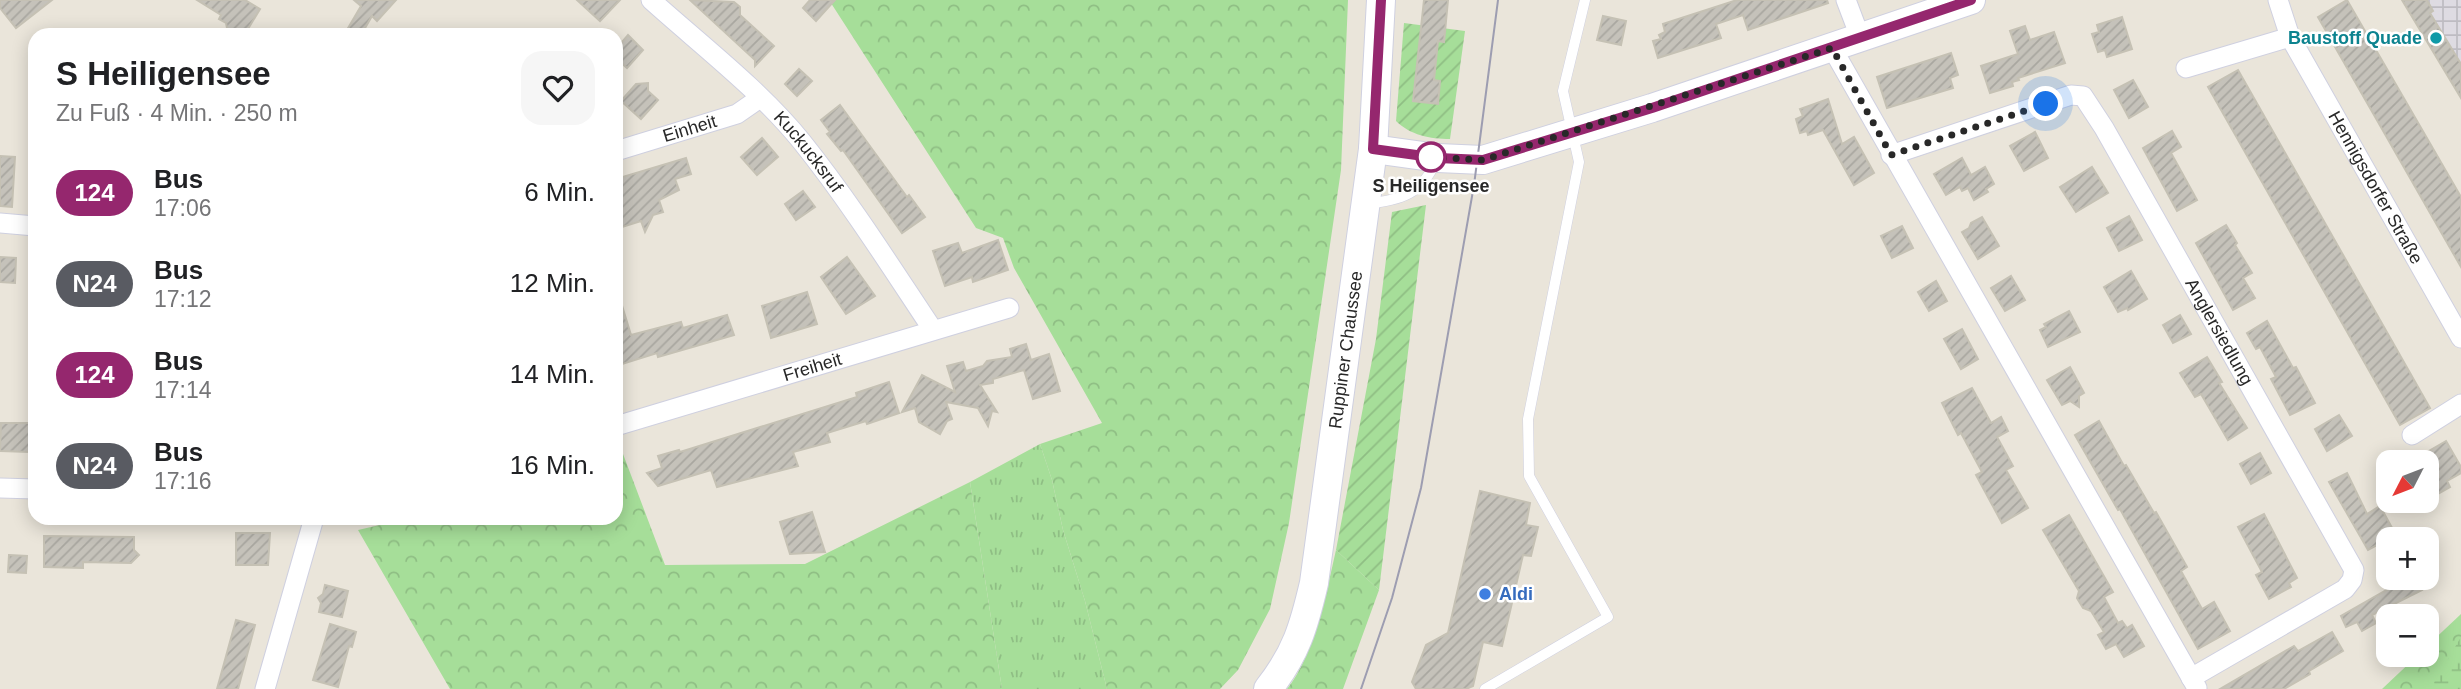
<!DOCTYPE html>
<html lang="de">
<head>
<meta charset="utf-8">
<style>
	body { margin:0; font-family:Arial,sans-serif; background:#f6f6f6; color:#202124; height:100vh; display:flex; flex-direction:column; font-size:26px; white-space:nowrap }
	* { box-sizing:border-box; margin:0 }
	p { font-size:23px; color:#757577 }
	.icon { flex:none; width:38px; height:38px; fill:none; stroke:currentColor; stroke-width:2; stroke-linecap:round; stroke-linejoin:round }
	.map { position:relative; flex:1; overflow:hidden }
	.details { position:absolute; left:28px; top:28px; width:595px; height:497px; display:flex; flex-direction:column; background:#fff; border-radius:21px; box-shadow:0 4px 18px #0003 }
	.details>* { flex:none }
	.badge { padding:0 14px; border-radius:23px; font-size:24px; line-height:46px }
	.needle { width:46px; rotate:228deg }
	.controls { position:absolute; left:2376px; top:450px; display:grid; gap:14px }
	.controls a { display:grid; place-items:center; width:63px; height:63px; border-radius:14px; background:#fff; box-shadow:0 4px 18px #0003; font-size:35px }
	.you { position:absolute; width:35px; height:35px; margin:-18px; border:5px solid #fff; border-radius:50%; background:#1a73e8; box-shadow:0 0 0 10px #1a73e833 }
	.map>.badge { position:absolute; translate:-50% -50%; box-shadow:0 0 0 4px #fff }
	.round { display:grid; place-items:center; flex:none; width:74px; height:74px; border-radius:21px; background:#f6f6f6 }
	.overview { display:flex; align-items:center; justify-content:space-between; height:119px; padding:0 28px }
	h1 { font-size:33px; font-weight:800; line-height:52px }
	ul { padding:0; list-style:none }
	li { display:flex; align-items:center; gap:21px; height:91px; padding:0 28px }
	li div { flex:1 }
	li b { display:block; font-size:26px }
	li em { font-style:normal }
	li .badge { min-width:77px; font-weight:700; text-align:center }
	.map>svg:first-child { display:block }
	.industrial { fill:url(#industrial-grid) }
	.grass { fill:url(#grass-tufts) }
	.forest { fill:url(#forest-crowns) }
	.wetland { fill:url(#wetland-marsh) }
	.garden { fill:url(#garden-furrows) }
	.building { fill:url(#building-hatch); stroke:#c5c1b4; stroke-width:2 }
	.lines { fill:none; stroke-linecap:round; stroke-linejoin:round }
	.lane-casing { stroke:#cfd0e0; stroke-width:11 }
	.street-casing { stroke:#cfd0e0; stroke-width:21 }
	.secondary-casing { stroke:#cfd0e0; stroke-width:30 }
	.lane { stroke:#fff; stroke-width:10 }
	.street { stroke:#fff; stroke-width:19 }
	.secondary { stroke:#fff; stroke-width:28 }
	.tram { stroke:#9d9db1; stroke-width:2 }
	.line-casing { stroke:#fff; stroke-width:16 }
	.line { stroke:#95276e; stroke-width:10 }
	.walk { stroke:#282828; stroke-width:7; stroke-dasharray:0 12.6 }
	.culture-dot { fill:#0f9aa8; stroke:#fff; stroke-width:2.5 }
	.stop-dot { fill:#fff; stroke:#95276e; stroke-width:3.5 }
	.shop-dot { fill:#3f7fe0; stroke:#fff; stroke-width:2.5 }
	.labels { text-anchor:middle; stroke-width:5; stroke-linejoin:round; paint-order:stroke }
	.culture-label { font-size:18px; font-weight:bold; fill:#0d838f; stroke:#fff; text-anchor:end }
	.street-label { font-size:18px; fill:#282828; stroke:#fff }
	.stop-label { font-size:18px; font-weight:bold; fill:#282828; stroke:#fff }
	.shop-label { font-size:18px; font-weight:bold; fill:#366cbe; stroke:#fff; text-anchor:start }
</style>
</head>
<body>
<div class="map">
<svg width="2461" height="689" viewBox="0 0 2461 689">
	<defs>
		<pattern id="industrial-grid" width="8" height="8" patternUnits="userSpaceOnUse" patternTransform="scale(1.75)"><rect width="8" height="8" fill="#dedbe2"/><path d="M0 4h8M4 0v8" fill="none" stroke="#bebcc2"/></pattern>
		<pattern id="grass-tufts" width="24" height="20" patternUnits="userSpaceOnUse" patternTransform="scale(1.75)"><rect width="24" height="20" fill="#a6de99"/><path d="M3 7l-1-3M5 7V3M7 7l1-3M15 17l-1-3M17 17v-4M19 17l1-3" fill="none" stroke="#8fbe84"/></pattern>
		<pattern id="forest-crowns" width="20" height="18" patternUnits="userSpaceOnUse" patternTransform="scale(1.75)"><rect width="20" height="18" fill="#a6de99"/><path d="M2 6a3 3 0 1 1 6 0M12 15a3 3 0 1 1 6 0" fill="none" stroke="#8fbe84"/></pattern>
		<pattern id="wetland-marsh" width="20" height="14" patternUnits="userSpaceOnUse" patternTransform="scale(1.75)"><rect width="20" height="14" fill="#a6de99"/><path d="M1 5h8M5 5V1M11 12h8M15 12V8" fill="none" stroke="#8fbe84"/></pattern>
		<pattern id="garden-furrows" width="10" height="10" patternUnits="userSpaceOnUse" patternTransform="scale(1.75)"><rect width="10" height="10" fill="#a6de99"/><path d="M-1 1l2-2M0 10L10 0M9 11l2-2" fill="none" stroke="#8fbe84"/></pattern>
		<pattern id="building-hatch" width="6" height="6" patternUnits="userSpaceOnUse" patternTransform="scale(1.75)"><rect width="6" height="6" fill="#c5c2ba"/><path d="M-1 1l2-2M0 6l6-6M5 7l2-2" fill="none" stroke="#a9a7a0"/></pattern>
	</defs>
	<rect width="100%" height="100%" fill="#eae5da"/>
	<path class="industrial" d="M2402,0H2461V98Z"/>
	<path class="grass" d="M1040,444L1052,480L1063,530L1085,601L1107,689H1002L970,482Z"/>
	<g class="forest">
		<path d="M829,0H1348L1341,170L1289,523L1270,609L1238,670L1220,689H1107L1085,601L1063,530L1052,480L1040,444L1102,423L1014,268L1003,238L976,228Z"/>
		<path d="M623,454L665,565L805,564L970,482L1002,689H450L358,530L410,518H616V456Z"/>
		<path d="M1336,550L1379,590L1343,689H1287C1313,658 1327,590 1336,550Z"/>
		<path d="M2461,614V689H2382L2418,655L2427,654V646Z"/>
	</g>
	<path class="wetland" d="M2461,637V689H2430Z"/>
	<g class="garden">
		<path d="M1404,23L1465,31L1450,139C1430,139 1410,135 1396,121Z"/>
		<path d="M1426,205L1379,590L1336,550L1376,339L1392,212Z"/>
	</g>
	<g class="building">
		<path d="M0,0H52L16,28L0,8Z"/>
		<path d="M197,0H245L260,9L245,34L239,31L228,33L226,23L219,19L221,15Z"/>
		<path d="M354,0H396L377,21L372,16L361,35H344L361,6Z"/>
		<path d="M577,0H620L600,21Z"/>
		<path d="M690,0L734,2L740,7V15L774,46L755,66V60Z"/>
		<path d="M810,0H835L816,21L803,8Z"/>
		<path d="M1424,0H1448L1444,42L1438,41L1434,80L1440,81L1438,104L1413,101Z"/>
		<path d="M1737,0H1827L1828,3L1748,30L1743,15L1716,24L1721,38L1658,58L1653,41L1661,39L1659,35L1665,32L1663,24Z"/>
		<path d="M2347,0L2461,197V267L2318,17Z"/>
		<path d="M2402,0H2427L2433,11L2430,13L2461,64V98Z"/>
		<path d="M1603,16L1626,21L1621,45L1597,40Z"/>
		<path d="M2122,17L2132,49L2107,57L2105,50L2098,52L2092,34L2099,32L2097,25Z"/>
		<path d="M2025,26L2030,40L2054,32L2065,63L2018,78L2019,80L2012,82L2013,86L1990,93L1981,66L2018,54L2010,31Z"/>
		<path d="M628,35L643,50L627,68L616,58V49Z"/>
		<path d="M1951,53L1958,75L1950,78L1953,88L1887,108L1877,77Z"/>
		<path d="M799,69L812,81L797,96L785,84Z"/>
		<path d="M2238,70L2430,408L2400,425L2208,87Z"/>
		<path d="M2133,80L2148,107L2129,118L2114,90Z"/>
		<path d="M648,83V91L658,100L641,119L621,101L636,84Z"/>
		<path d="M1828,99L1842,144L1854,137L1874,173L1854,185L1823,130L1808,135L1807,131L1800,133L1796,119L1803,116L1800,109Z"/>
		<path d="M840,105L907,197L909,195L925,217L902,233L843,150L841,151L827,134L830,132L821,120Z"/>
		<path d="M2172,131L2181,147L2171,153L2197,200L2177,211L2143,148Z"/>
		<path d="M2035,132L2048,158L2024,171L2010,146Z"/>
		<path d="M762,138L778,157L757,175L741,157Z"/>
		<path d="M0,156L15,157L12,207L0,206Z"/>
		<path d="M686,158L691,174L675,179L679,190L659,200L663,212L653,215L645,232L641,221L616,229V179Z"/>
		<path d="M1962,158L1971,175L1985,167L1994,184L1986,189L1988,192L1974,200L1968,188L1962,191L1960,187L1946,195L1934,174Z"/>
		<path d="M2092,167L2108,193L2076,212L2060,187Z"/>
		<path d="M803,191L815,207L796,220L785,204Z"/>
		<path d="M2129,216L2142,240L2119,251L2107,228Z"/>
		<path d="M1982,217L1999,246L1978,259L1962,232L1969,228L1971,223Z"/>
		<path d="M2226,225L2237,243L2235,245L2252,273L2243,278L2255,298L2233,310L2196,243Z"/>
		<path d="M1902,226L1913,248L1892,258L1881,236Z"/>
		<path d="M998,240L1008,270L973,282L972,277L945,286L933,251L958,243L962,253Z"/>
		<path d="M0,257L16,258L15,283L0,282Z"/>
		<path d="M847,257L875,296L846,314L821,277Z"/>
		<path d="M2131,271L2147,299L2128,310L2127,308L2118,312L2104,287Z"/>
		<path d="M2011,276L2025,300L2005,311L1991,288Z"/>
		<path d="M1936,281L1947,301L1929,311L1918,292Z"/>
		<path d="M807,292L817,324L771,338L762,306Z"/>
		<path d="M620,299L631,335L681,322L683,328L727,315L734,335L658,357L657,353L616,366V300Z"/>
		<path d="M2069,311L2080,332L2048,347L2040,330L2046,327L2044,324Z"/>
		<path d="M2180,315L2191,334L2173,343L2163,325Z"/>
		<path d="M2267,321L2293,368L2296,367L2315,403L2290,415L2271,379L2276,377L2260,347L2256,349L2247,333Z"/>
		<path d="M1962,329L1978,359L1961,369L1944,339Z"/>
		<path d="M1026,344L1031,360L1049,354L1060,391L1033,399L1024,370L993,379V383L980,385L997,412L992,411L988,426L978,408L946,402L952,419L947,421L940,434L919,422L915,408L902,412L922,375L955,392L947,366L963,362L966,371L983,366L987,361L1012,357L1010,349Z"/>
		<path d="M2207,357L2222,382L2219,383L2247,428L2228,440L2201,394L2195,397L2180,373Z"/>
		<path d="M2070,367L2084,393L2079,396V407L2070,401L2062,405L2047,380Z"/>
		<path d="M889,382L899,413L867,424L866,421L827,433L830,442L793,452L798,466L717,487L711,470L658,486L647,473L662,468L658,456L679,450L680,452L857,397L856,393Z"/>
		<path d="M1972,388L1991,423L2001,417L2008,431L1997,437L2013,466L2006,470L2028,508L2002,523L1976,475L1982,472L1961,433L1958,435L1942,403Z"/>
		<path d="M2339,415L2352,436L2327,451L2315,429Z"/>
		<path d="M2099,421L2124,466L2126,465L2154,513L2156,512L2187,567L2181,571L2202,609L2214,602L2230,631L2198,649L2120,509L2118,510L2075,435Z"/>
		<path d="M1,423H29V452L0,451Z"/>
		<path d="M2446,441L2461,467V473L2447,481L2450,487L2427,500V459L2430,457L2427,452Z"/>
		<path d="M2260,453L2271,473L2251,484L2240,464Z"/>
		<path d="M2347,473L2367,514L2380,506L2396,535L2368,550L2329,482Z"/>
		<path d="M1480,491L1530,503L1526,525L1538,527L1531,556L1523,555L1502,646L1483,642L1473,686L1466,689H1416L1412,682L1426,645L1448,633Z"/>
		<path d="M812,512L825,552L790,554L780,522Z"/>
		<path d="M2264,514L2297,578L2289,583L2291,587L2269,599L2256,575L2262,572L2238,527Z"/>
		<path d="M2069,515L2113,592L2104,597L2118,623L2122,621L2127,628L2132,625L2144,646L2124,657L2116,644L2106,649L2098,635L2104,632L2091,611L2083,608L2077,598L2079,591L2043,530Z"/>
		<path d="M236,533H270L268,565H236Z"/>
		<path d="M44,536L134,537V550L139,555L131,563L83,562V568L44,567Z"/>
		<path d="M9,555L27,556L26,573L8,572Z"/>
		<path d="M2383,578H2416L2422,590L2372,615L2376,623L2362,631L2357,622L2346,627L2341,616L2388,589Z"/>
		<path d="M325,585L348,591L342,617L319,612L321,603L318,598L323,594Z"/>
		<path d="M236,620L255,625L238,689H217Z"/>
		<path d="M330,624L356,632L352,647L349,646L338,687L313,680Z"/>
		<path d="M2332,632L2343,651L2309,671L2310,674L2284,689H2220L2294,646L2298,651Z"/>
	</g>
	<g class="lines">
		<defs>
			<g id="lane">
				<path d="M1368,204C1402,199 1421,195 1436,161"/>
				<path d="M1485,689L1608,617L1529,476L1528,419L1579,162L1563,91L1585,0"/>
			</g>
			<g id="street">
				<path id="s1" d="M651,0C701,45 760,90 802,142C850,202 891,267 933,330"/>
				<path d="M1846,0L1860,37"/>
				<path id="s2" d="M2278,0L2290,37L2461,338"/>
				<path d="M1832,48L2197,688"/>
				<path d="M2186,68L2290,37"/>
				<path id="s3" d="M616,151L737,114L760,98"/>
				<path id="s4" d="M1891,155L2071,95L2083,96L2104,128L2354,570L2352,580L2345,589L2191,678"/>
				<path d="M0,223L35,226"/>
				<path id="s5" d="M616,426L1009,308"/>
				<path d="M2412,435L2461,404"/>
				<path d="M0,488L35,489"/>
				<path d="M265,689L314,518"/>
			</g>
			<g id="secondary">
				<path d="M1373,149L1438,158L1483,160L1652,108L1971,0"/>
				<path id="s6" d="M1268,689C1296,654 1304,626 1314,583L1373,149L1381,0"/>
			</g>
		</defs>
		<use href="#lane" class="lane-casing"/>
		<use href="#street" class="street-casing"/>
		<use href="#secondary" class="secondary-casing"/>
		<use href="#lane" class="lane"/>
		<use href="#street" class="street"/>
		<use href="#secondary" class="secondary"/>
		<path class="tram" d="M1361,689L1392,598L1421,488L1474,185L1498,0"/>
	</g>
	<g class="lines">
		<defs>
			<path id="line" d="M1381,0L1373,149L1438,158L1483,160L1652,108L1971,0"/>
		</defs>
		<use href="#line" class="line-casing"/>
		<use href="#line" class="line"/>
		<path class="walk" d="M1431,157L1483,160L1832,48L1891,155L2046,104"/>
	</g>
	<circle class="culture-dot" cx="2436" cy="38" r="7"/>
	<circle class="stop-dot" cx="1431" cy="157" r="14"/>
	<circle class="shop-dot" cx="1485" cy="594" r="7"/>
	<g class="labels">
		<g class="culture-label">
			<text x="2422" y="44">Baustoff Quade</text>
		</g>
		<g class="street-label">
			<text dy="6" stroke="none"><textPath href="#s3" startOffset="77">Einheit</textPath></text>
			<text dy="6" stroke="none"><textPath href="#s1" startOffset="219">Kuckucksruf</textPath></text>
			<text dy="6" stroke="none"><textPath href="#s2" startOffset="212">Hennigsdorfer Straße</textPath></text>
			<text dy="6" stroke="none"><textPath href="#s4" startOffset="474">Anglersiedlung</textPath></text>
			<text dy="6" stroke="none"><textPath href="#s6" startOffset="352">Ruppiner Chaussee</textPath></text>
			<text dy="6" stroke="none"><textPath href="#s5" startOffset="205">Freiheit</textPath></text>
		</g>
		<g class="stop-label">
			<text x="1431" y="192">S Heiligensee</text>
		</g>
		<g class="shop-label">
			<text x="1499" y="600">Aldi</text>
		</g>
	</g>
</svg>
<div class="controls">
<a><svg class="needle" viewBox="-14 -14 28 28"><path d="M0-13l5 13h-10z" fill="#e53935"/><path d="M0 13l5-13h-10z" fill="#757577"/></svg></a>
<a>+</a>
<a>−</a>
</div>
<div class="you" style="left:2046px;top:104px"></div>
<section class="details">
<div class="overview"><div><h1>S Heiligensee</h1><p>Zu Fuß · 4 Min. · 250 m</p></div><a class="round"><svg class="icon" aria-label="heart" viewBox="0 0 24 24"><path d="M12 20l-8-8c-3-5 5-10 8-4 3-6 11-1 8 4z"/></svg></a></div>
<ul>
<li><span class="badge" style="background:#95276e;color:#fff">124</span><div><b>Bus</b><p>17:06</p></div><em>6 Min.</em></li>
<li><span class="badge" style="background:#595b62;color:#fff">N24</span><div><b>Bus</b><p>17:12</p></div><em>12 Min.</em></li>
<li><span class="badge" style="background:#95276e;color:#fff">124</span><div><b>Bus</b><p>17:14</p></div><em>14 Min.</em></li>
<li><span class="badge" style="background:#595b62;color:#fff">N24</span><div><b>Bus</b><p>17:16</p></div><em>16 Min.</em></li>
</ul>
</section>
</div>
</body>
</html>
